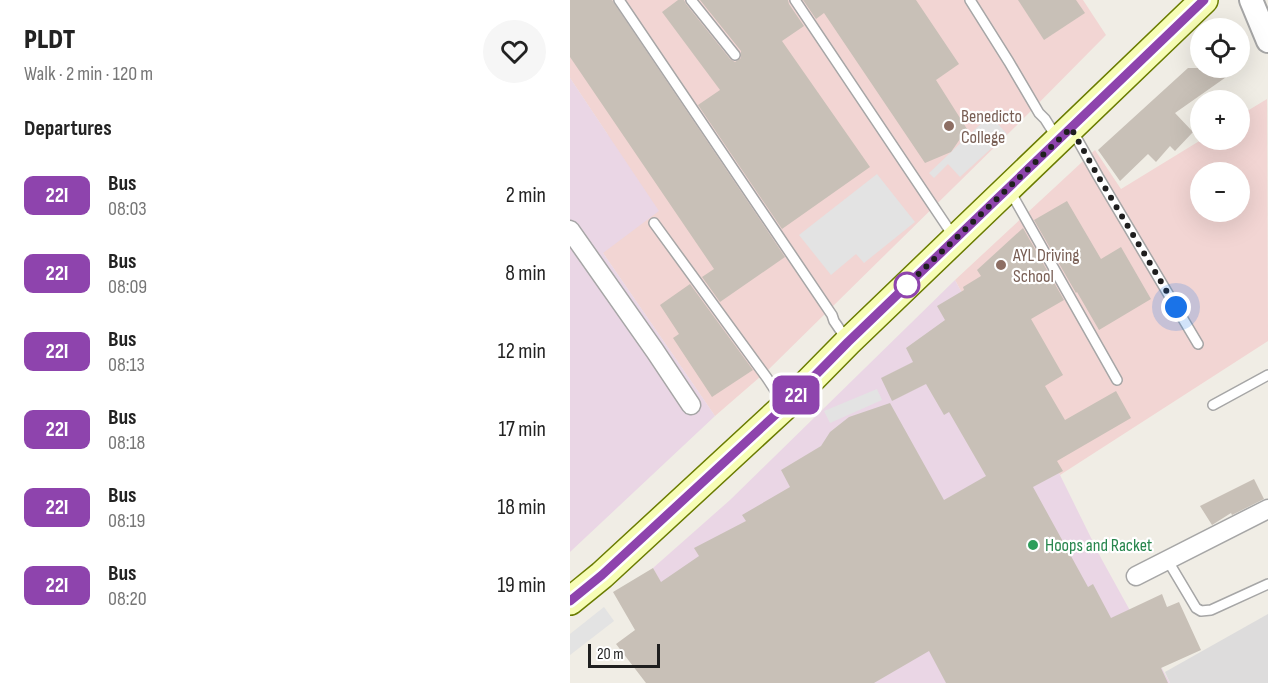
<!DOCTYPE html>
<html lang="en">
<head>
<meta charset="utf-8">
<style>
	body { margin:0; font-family:"Sofia Sans Condensed",sans-serif; background:#f6f6f6; color:#222; height:100vh; display:flex; flex-direction:column; font-size:22px; white-space:nowrap }
	* { box-sizing:border-box; margin:0 }
	p { font-size:20px; color:#767676 }
	.icon { flex:none; width:33px; height:33px; fill:none; stroke:currentColor; stroke-width:2; stroke-linecap:round; stroke-linejoin:round }
	.map { position:relative; flex:1; overflow:hidden }
	.details { display:flex; flex-direction:column; background:#fff; width:570px }
	.details>* { flex:none }
	.badge { padding:0 12px; border-radius:9px; font-size:21px; line-height:39px }
	.fabs { position:absolute; left:620px; top:18px; display:grid; gap:12px }
	.fabs a { display:grid; place-items:center; width:60px; height:60px; border-radius:50%; background:#fff; box-shadow:0 6px 24px #0002; font-size:30px }
	.scale { position:absolute; left:18px; bottom:15px; width:72px; box-sizing:border-box; padding-left:6px; border:3px solid #1f1f1f; border-top:0; font-size:16px; line-height:21px; white-space:nowrap; color:#1f1f1f; -webkit-text-stroke:4px #fff; paint-order:stroke }
	.you { position:absolute; width:30px; height:30px; margin:-15px; border:4px solid #fff; border-radius:50%; background:#1a73e8; box-shadow:0 0 0 9px #1a73e833 }
	.map>.badge { position:absolute; translate:-50% -50%; box-shadow:0 0 0 3px #fff }
	h2 { padding:0 24px; font-size:22px; line-height:54px }
	.round { display:grid; place-items:center; flex:none; width:63px; height:63px; border-radius:32px; background:#f6f6f6 }
	.overview { display:flex; align-items:center; justify-content:space-between; height:102px; padding:0 24px }
	h1 { font-size:28px; font-weight:800; line-height:45px }
	ul { padding:0; list-style:none }
	li { display:flex; align-items:center; gap:18px; height:78px; padding:0 24px }
	li div { flex:1 }
	li b { display:block; font-size:22px }
	li em { font-style:normal }
	li .badge { min-width:66px; font-weight:700; text-align:center }
	main { display:flex; flex:1; min-height:0 }
	.map>svg:first-child { display:block }
	.residential { fill:#dddcdc }
	.commercial { fill:#f2d5d3; fill-rule:evenodd }
	.industrial { fill:#ead6e5 }
	.parking { fill:#e3e3e3 }
	.building { fill:#c8c0b7 }
	.lines { fill:none; stroke-linecap:round; stroke-linejoin:round }
	.service-casing { stroke:#a6a6a6; stroke-width:12 }
	.minor-casing { stroke:#a6a6a6; stroke-width:21 }
	.tertiary-casing { stroke:#a6a6a6; stroke-width:26 }
	.secondary-casing { stroke:#6a7c00; stroke-width:30 }
	.service { stroke:#fff; stroke-width:9 }
	.minor { stroke:#fff; stroke-width:18 }
	.tertiary { stroke:#fff; stroke-width:22 }
	.secondary { stroke:#f7fdb6; stroke-width:27 }
	.line-casing { stroke:#fff; stroke-width:14 }
	.line { stroke:#8e44ad; stroke-width:9 }
	.walk { stroke:#1f1f1f; stroke-width:6; stroke-dasharray:0 10.8 }
	.education-dot { fill:#8d6e63; stroke:#fff; stroke-width:2 }
	.stop-dot { fill:#fff; stroke:#8e44ad; stroke-width:3 }
	.leisure-dot { fill:#2e9e5b; stroke:#fff; stroke-width:2 }
	.labels { text-anchor:middle; stroke-width:4.5; stroke-linejoin:round; paint-order:stroke }
	.education-label { font-size:18px; fill:#785e54; stroke:#fff; text-anchor:start }
	.leisure-label { font-size:18px; fill:#27864d; stroke:#fff; text-anchor:start }
</style>
</head>
<body>
<main>
<section class="details">
<div class="overview"><div><h1>PLDT</h1><p>Walk · 2 min · 120 m</p></div><a class="round"><svg class="icon" aria-label="heart" viewBox="0 0 24 24"><path d="M12 20l-8-8c-3-5 5-10 8-4 3-6 11-1 8 4z"/></svg></a></div>
<h2>Departures</h2>
<ul>
<li><span class="badge" style="background:#8e44ad;color:#fff">22I</span><div><b>Bus</b><p>08:03</p></div><em>2 min</em></li>
<li><span class="badge" style="background:#8e44ad;color:#fff">22I</span><div><b>Bus</b><p>08:09</p></div><em>8 min</em></li>
<li><span class="badge" style="background:#8e44ad;color:#fff">22I</span><div><b>Bus</b><p>08:13</p></div><em>12 min</em></li>
<li><span class="badge" style="background:#8e44ad;color:#fff">22I</span><div><b>Bus</b><p>08:18</p></div><em>17 min</em></li>
<li><span class="badge" style="background:#8e44ad;color:#fff">22I</span><div><b>Bus</b><p>08:19</p></div><em>18 min</em></li>
<li><span class="badge" style="background:#8e44ad;color:#fff">22I</span><div><b>Bus</b><p>08:20</p></div><em>19 min</em></li>
</ul>
</section>
<div class="map">
<svg width="698" height="683" viewBox="0 0 698 683">
	<rect width="100%" height="100%" fill="#f0ede5"/>
	<path class="residential" d="M698,614V683H600L595,672Z"/>
	<g class="commercial">
		<path d="M0,0H513L536,35L445,127L198,370L145,416L33,253L38,135L0,78Z"/>
		<path d="M697,99L698,341L490,475L385,280L525,150L551,189L631,140H669V116ZM630,172H669V212H630Z"/>
	</g>
	<g class="industrial">
		<path d="M0,78L89,211L33,253L145,416L0,552Z"/>
		<path d="M385,280L490,475L531,558L600,683H142L83,568L160,500Z"/>
	</g>
	<g class="parking">
		<path d="M420,115L437,134L390,177L378,164L364,178L359,173Z"/>
		<path d="M307,174L345,222L294,263L286,254L261,275L229,235Z"/>
		<path d="M307,389L312,400L260,423L254,411Z"/>
		<path d="M34,607L44,621L0,655V634Z"/>
	</g>
	<g class="building">
		<path d="M0,0H42L215,257L150,302L132,277L144,269L0,57Z"/>
		<path d="M108,0H114L116,4L160,59L165,62L171,58V51L130,0H218L219,4L234,26L212,41L300,167L212,229L128,105L150,90L92,12Z"/>
		<path d="M233,0H346L389,64L366,80L397,129L381,152L355,163L254,13L246,19Z"/>
		<path d="M448,0H506L515,13L474,40Z"/>
		<path d="M618,68H669L605,113L623,132L605,151L600,146L586,162L578,154L550,181L528,150Z"/>
		<path d="M497,201L531,259L551,247L581,299L529,330L507,292L506,293L464,220Z"/>
		<path d="M453,228L494,300L461,319L493,375L475,386L495,420L546,391L561,418L487,461L493,471L463,487L518,587L523,584L541,618L592,594L597,607L609,602L631,650L591,668L598,683H376L359,651L304,683H76L46,644L65,630L43,592L83,568L91,582L129,556L124,548L176,521L172,515L220,487L211,470L251,446L260,432L279,417L320,403L374,500L416,476L379,412L374,415L356,384L322,401L311,378L343,362L336,348L375,320L367,306L394,290L393,287L411,276L407,270Z"/>
		<path d="M120,284L183,370L142,397L103,338L109,334L90,305Z"/>
		<path d="M684,479L694,499L662,515L661,513L642,525L630,506Z"/>
	</g>
	<g class="lines">
		<defs>
			<g id="service">
				<path d="M49,0L262,315L264,321L277,340"/>
				<path d="M121,0L165,55"/>
				<path d="M225,0L384,237"/>
				<path d="M400,0L439,62L469,113L475,119L487,138"/>
				<path d="M502,130L528,176L628,344"/>
				<path d="M440,191L547,380"/>
				<path d="M84,223L197,378L214,404"/>
				<path d="M643,405L698,375"/>
				<path d="M598,561L626,608L631,611L641,610L698,584"/>
			</g>
			<g id="minor">
				<path d="M0,230L85,351L121,405"/>
				<path d="M566,576L698,509"/>
			</g>
			<path id="tertiary" d="M681,0L698,41"/>
			<path id="secondary" d="M0,601L32,575L215,406L278,342L634,0"/>
		</defs>
		<use href="#service" class="service-casing"/>
		<use href="#minor" class="minor-casing"/>
		<use href="#tertiary" class="tertiary-casing"/>
		<use href="#secondary" class="secondary-casing"/>
		<use href="#service" class="service"/>
		<use href="#minor" class="minor"/>
		<use href="#tertiary" class="tertiary"/>
		<use href="#secondary" class="secondary"/>
	</g>
	<g class="lines">
		<defs>
			<path id="line" d="M0,601L32,575L215,406L278,342L634,0"/>
		</defs>
		<use href="#line" class="line-casing"/>
		<use href="#line" class="line"/>
		<path class="walk" d="M337,285L335,287L501,128L528,176L606,307"/>
	</g>
	<g class="education-dot">
		<circle cx="379" cy="126" r="6"/>
		<circle cx="431" cy="265" r="6"/>
	</g>
	<circle class="stop-dot" cx="337" cy="285" r="12"/>
	<circle class="leisure-dot" cx="463" cy="545" r="6"/>
	<g class="labels">
		<g class="education-label">
			<text x="391" y="122">Benedicto<tspan x="391" dy="21">College</tspan></text>
			<text x="443" y="261">AYL Driving<tspan x="443" dy="21">School</tspan></text>
		</g>
		<g class="leisure-label">
			<text x="475" y="551">Hoops and Racket</text>
		</g>
	</g>
</svg>
<div class="fabs">
<a><svg class="icon" aria-label="locate" viewBox="0 0 24 24"><circle cx="12" cy="12" r="6"/><path d="M12 2v4M12 18v4M2 12h4M18 12h4"/></svg></a>
<a>+</a>
<a>−</a>
</div>
<div class="scale">20 m</div>
<div class="you" style="left:606px;top:307px"></div>
<b class="badge" style="left:226px;top:395px;background:#8e44ad;color:#fff">22I</b>
</div>
</main>
</body>
</html>
